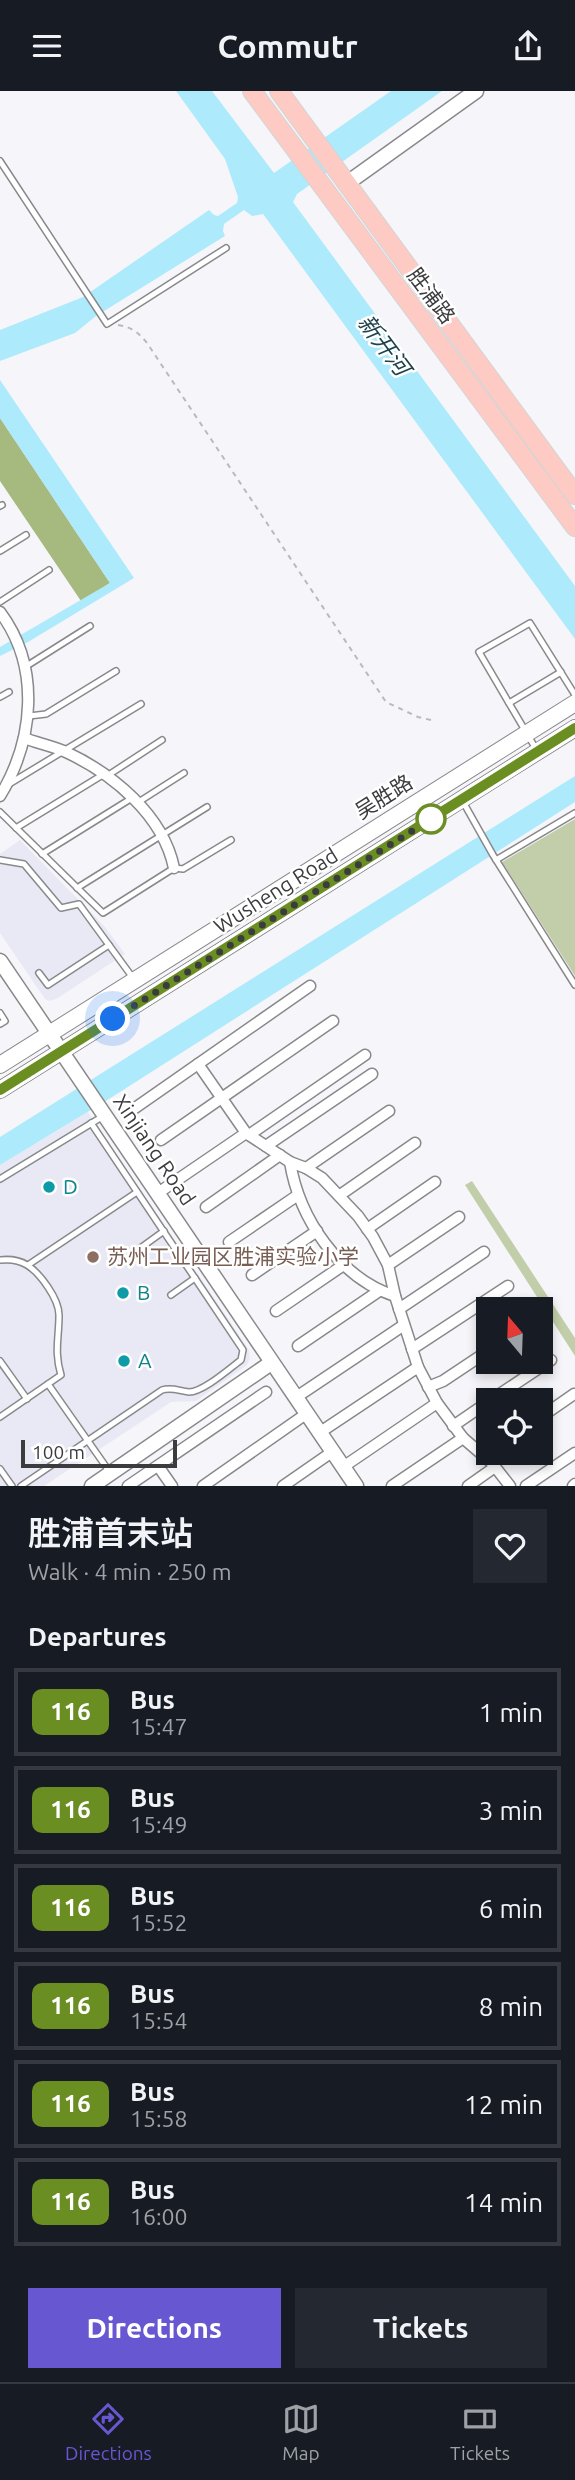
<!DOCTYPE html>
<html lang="en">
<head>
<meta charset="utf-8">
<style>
	body { margin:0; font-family:Ubuntu,"Noto Sans SC",sans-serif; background:#242831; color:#f1f3f6; height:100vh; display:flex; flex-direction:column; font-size:26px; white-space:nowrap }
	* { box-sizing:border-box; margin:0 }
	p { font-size:23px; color:#9ea1a6 }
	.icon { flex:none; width:38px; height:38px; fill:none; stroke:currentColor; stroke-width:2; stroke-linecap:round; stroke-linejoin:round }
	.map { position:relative; height:1395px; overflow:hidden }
	.panel { display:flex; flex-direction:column; background:#171b24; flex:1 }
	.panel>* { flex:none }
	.badge { padding:0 14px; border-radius:10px; font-size:24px; line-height:46px }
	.needle { width:46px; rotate:341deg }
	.buttons { position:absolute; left:476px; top:1206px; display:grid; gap:14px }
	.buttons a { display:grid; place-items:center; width:77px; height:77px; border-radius:0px; background:#171b24; box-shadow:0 4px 10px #0003; font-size:35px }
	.scale { position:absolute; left:21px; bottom:18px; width:156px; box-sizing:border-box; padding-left:7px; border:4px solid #3c3c3e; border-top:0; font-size:19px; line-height:24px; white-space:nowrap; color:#3c3c3e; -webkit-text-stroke:5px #fff; paint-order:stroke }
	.you { position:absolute; width:35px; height:35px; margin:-18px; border:5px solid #fff; border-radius:50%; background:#1a73e8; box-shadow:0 0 0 10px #1a73e833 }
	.map>.badge { position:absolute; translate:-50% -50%; box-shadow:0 0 0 4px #fff }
	h2 { padding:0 28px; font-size:26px; line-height:63px }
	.round { display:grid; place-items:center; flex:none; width:74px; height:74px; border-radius:0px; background:#242831 }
	.summary { display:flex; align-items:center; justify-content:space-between; height:119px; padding:0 28px }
	h1 { font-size:33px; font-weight:600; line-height:52px }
	.button { display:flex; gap:14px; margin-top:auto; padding:14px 28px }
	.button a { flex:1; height:80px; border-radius:0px; background:#6757d1; color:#fff; font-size:28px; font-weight:600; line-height:80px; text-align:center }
	.button a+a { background:#242831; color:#f1f3f6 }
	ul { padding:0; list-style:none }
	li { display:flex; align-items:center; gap:21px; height:88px; margin:0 14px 10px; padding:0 14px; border:4px solid #363941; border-radius:0px }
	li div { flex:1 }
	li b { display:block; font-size:26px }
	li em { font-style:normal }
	li .badge { min-width:77px; font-weight:700; text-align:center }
	header { display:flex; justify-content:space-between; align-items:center; height:91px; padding:0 28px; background:#171b24; font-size:32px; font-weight:600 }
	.tabs { display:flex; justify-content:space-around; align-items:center; height:98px; border-top:2px solid #363941; background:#171b24; font-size:19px; color:#9ea1a6 }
	.tabs a { display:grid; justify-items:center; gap:4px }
	.tabs .active { color:#6757d1 }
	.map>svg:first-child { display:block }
	.built { fill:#e8e9f4 }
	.green { fill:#c2cea9 }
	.forest { fill:#a6b97e }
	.water { fill:#adeafb }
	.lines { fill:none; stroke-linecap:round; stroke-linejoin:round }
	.service-casing { stroke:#89898c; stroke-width:8 }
	.minor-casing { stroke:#89898c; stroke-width:13 }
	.tertiary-casing { stroke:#89898c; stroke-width:17 }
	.secondary-casing { stroke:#89898c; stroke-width:18 }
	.primary-casing { stroke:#d4d4d5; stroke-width:20 }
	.path { stroke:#bababe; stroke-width:2; stroke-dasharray:5 5; stroke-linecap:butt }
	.service { stroke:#fff; stroke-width:5 }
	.minor { stroke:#fff; stroke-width:10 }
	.tertiary { stroke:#fff; stroke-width:14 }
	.secondary { stroke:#fff; stroke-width:16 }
	.primary { stroke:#fdcbc4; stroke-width:18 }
	.line-casing { stroke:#fff; stroke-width:16 }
	.line { stroke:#6b8e23; stroke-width:10 }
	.walk { stroke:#3c3c3e; stroke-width:7; stroke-dasharray:0 12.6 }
	.stop-dot { fill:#fff; stroke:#6b8e23; stroke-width:3.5 }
	.culture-dot { fill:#0f9aa8; stroke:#fff; stroke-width:2.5 }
	.education-dot { fill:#8d6e63; stroke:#fff; stroke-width:2.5 }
	.labels { text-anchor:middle; stroke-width:5; stroke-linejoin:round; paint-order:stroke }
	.street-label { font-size:21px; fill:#3c3c3e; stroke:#fff }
	.culture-label { font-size:21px; fill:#0d838f; stroke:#fff; text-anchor:start }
	.education-label { font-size:21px; fill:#785e54; stroke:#fff; text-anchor:start }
	.water-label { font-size:23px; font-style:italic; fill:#1f434d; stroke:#fff }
</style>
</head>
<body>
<header><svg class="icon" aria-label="menu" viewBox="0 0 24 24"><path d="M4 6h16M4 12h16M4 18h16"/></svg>Commutr<svg class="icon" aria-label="share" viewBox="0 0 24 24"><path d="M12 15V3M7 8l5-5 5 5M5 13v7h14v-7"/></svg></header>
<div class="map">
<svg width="575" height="1395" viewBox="0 0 575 1395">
	<rect width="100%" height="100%" fill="#f6f6fa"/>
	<g class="built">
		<path d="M20,749L105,836L125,863L56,908L49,910L45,908L0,842V763Z"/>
		<path d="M88,1021L249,1259L250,1267L247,1274L196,1310L171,1311L44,1395H0V1074Z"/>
	</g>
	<g class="green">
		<path d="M575,728V885L502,771Z"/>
		<path d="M472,1090L575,1247V1265L465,1094Z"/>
	</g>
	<path class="forest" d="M0,327L110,492L81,510L0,390Z"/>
	<g class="water">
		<path d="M176,0H212L274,82L391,0H442L297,103L293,111L575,495V548L263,123L252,125L244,119L224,133L223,140L225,145L96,225L75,242L0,270V239L83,206L209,119L214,124L218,125L237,112L238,106L225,68Z"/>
		<path d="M0,289L134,487L28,551L0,565V556L110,492L0,327Z"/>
		<path d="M575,685V711L109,1008L0,1074V1046Z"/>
	</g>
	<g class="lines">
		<defs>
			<g id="service">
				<path d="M0,70L107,233L226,157"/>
				<path d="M0,415L2,414"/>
				<path d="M0,460L26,444"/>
				<path d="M0,511L49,479"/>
				<path d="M25,576L90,535"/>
				<path d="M0,606L9,601"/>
				<path d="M509,612L561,581"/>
				<path d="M29,625L46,623L116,580"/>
				<path d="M536,658L479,561L530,532L575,604"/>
				<path d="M107,685L162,649"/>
				<path d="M9,693L141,613"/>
				<path d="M462,709L493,764L575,894"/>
				<path d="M137,712L184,682"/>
				<path d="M0,721L103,822L174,777L183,778L231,749"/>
				<path d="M16,737L104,683"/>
				<path d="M42,763L132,707"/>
				<path d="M0,769L24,773L61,817L79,813L133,887"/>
				<path d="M496,769L575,722"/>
				<path d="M77,797L207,716"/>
				<path d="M39,882L48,894L109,854"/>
				<path d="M0,922L5,930L0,933"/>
				<path d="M0,1088L105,1024"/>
				<path d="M139,1158L164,1140"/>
				<path d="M0,1169C9,1168 19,1169 27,1174C40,1182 59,1208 59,1224C59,1247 54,1261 61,1284L0,1326"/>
				<path d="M28,1174L137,1101"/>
				<path d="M171,1204L195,1187"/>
				<path d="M0,1270L27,1308"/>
				<path d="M48,1293L109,1380"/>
				<path d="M0,1378L12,1395"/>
				<path d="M21,1395L162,1299C172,1296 179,1300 189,1301C203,1301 229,1278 241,1269L243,1259L91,1032"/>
			</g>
			<g id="minor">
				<path d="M0,521C41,576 34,649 0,705"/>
				<path d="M24,647C37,652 53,655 66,661C113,683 163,724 174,777"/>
				<path d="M198,973L246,1042L290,1071L306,1077L322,1087L358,1125L373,1146L388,1174L395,1205L418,1276L437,1312L463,1347L492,1372L510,1395"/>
				<path d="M135,1017L310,895"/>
				<path d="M249,1044L365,964"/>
				<path d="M161,1049L333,930"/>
				<path d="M266,1055L372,983"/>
				<path d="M290,1071C299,1127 339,1187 395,1205"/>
				<path d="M306,1077L389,1020"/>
				<path d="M158,1102L246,1042"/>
				<path d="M340,1104L415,1052"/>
				<path d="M206,1116L280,1064"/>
				<path d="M367,1138L435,1091"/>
				<path d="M229,1151L298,1104"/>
				<path d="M388,1174L459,1126"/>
				<path d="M252,1184L317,1140"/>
				<path d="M399,1218L484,1161"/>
				<path d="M276,1220L345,1173"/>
				<path d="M298,1255L379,1200"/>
				<path d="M412,1258L508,1195"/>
				<path d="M428,1296L443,1290L488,1260"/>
				<path d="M295,1307L404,1234"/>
				<path d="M491,1309L551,1269"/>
				<path d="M541,1326L574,1303"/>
				<path d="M453,1335L488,1311"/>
				<path d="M319,1342L418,1276"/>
				<path d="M158,1375L172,1395"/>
				<path d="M343,1376L437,1312"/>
				<path d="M128,1395L266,1301"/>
				<path d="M203,1395L306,1323"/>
				<path d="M283,1395L332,1361"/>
				<path d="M392,1395L463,1347"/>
				<path d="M468,1395L495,1376"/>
				<path d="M526,1395L575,1362"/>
				<path d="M573,1395L575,1393"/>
			</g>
			<g id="tertiary">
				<path d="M346,93L476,0"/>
				<path d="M0,870L356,1395"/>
				<path d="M92,1395L271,1272"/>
			</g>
			<g id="secondary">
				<path d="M0,974L575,612"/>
				<path d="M0,999L575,637"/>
			</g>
			<g id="primary">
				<path d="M252,0L575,436"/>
				<path d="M279,0L575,404"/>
			</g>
		</defs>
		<use href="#service" class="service-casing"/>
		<use href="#minor" class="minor-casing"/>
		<use href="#tertiary" class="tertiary-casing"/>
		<use href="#secondary" class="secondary-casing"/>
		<use href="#primary" class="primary-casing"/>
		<path class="path" d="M118,234C132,236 139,242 147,252L386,611L418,626L431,629"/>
		<use href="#service" class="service"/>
		<use href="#minor" class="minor"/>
		<use href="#tertiary" class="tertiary"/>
		<use href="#secondary" class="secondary"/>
		<use href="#primary" class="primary"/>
	</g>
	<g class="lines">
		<defs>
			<path id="line" d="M0,999L575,637"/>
		</defs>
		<use href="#line" class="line-casing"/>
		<use href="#line" class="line"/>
		<path class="walk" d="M113,928L439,723L431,728"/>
	</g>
	<circle class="stop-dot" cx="431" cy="728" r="14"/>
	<g class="culture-dot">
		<circle cx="49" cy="1096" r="7"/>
		<circle cx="123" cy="1202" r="7"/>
		<circle cx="124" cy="1270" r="7"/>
	</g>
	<circle class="education-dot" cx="93" cy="1166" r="7"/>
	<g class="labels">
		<g class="street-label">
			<text transform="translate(431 205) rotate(53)" y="7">胜浦路</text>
			<text transform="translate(384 706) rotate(-32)" y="7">吴胜路</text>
			<text transform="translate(276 800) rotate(-32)" y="7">Wusheng Road</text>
			<text transform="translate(154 1059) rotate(56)" y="7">Xinjiang Road</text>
		</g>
		<g class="culture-label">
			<text x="63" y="1103">D</text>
			<text x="137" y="1209">B</text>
			<text x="138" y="1277">A</text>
		</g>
		<g class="education-label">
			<text x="107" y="1173">苏州工业园区胜浦实验小学</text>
		</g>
		<g class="water-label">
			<text transform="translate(384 254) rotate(53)" y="8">新开河</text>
		</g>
	</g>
</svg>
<div class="buttons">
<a><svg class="needle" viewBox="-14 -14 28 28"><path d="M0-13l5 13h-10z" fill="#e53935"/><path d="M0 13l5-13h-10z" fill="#9ea1a6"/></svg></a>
<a><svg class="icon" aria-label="locate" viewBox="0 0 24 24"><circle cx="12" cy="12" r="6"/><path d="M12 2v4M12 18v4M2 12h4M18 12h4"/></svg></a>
</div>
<div class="scale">100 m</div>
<div class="you" style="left:113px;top:928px"></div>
</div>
<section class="panel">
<div class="summary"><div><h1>胜浦首末站</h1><p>Walk · 4 min · 250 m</p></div><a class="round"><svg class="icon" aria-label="heart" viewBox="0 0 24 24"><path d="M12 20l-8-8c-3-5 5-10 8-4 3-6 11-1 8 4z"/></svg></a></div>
<h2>Departures</h2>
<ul>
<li><span class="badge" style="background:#6b8e23;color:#fff">116</span><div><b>Bus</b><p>15:47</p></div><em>1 min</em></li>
<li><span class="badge" style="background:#6b8e23;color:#fff">116</span><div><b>Bus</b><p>15:49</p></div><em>3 min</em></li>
<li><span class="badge" style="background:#6b8e23;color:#fff">116</span><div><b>Bus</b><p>15:52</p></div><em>6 min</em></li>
<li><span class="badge" style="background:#6b8e23;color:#fff">116</span><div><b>Bus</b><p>15:54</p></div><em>8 min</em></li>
<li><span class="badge" style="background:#6b8e23;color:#fff">116</span><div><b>Bus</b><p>15:58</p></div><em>12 min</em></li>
<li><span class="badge" style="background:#6b8e23;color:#fff">116</span><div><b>Bus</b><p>16:00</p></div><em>14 min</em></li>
</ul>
<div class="button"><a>Directions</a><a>Tickets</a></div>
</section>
<nav class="tabs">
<a class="active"><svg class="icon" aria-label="directions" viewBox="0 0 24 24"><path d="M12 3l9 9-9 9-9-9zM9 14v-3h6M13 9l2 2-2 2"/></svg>Directions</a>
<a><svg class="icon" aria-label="map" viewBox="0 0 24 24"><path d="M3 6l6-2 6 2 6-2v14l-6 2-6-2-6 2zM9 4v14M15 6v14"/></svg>Map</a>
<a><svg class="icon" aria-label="tickets" viewBox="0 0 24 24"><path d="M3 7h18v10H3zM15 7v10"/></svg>Tickets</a>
</nav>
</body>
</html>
